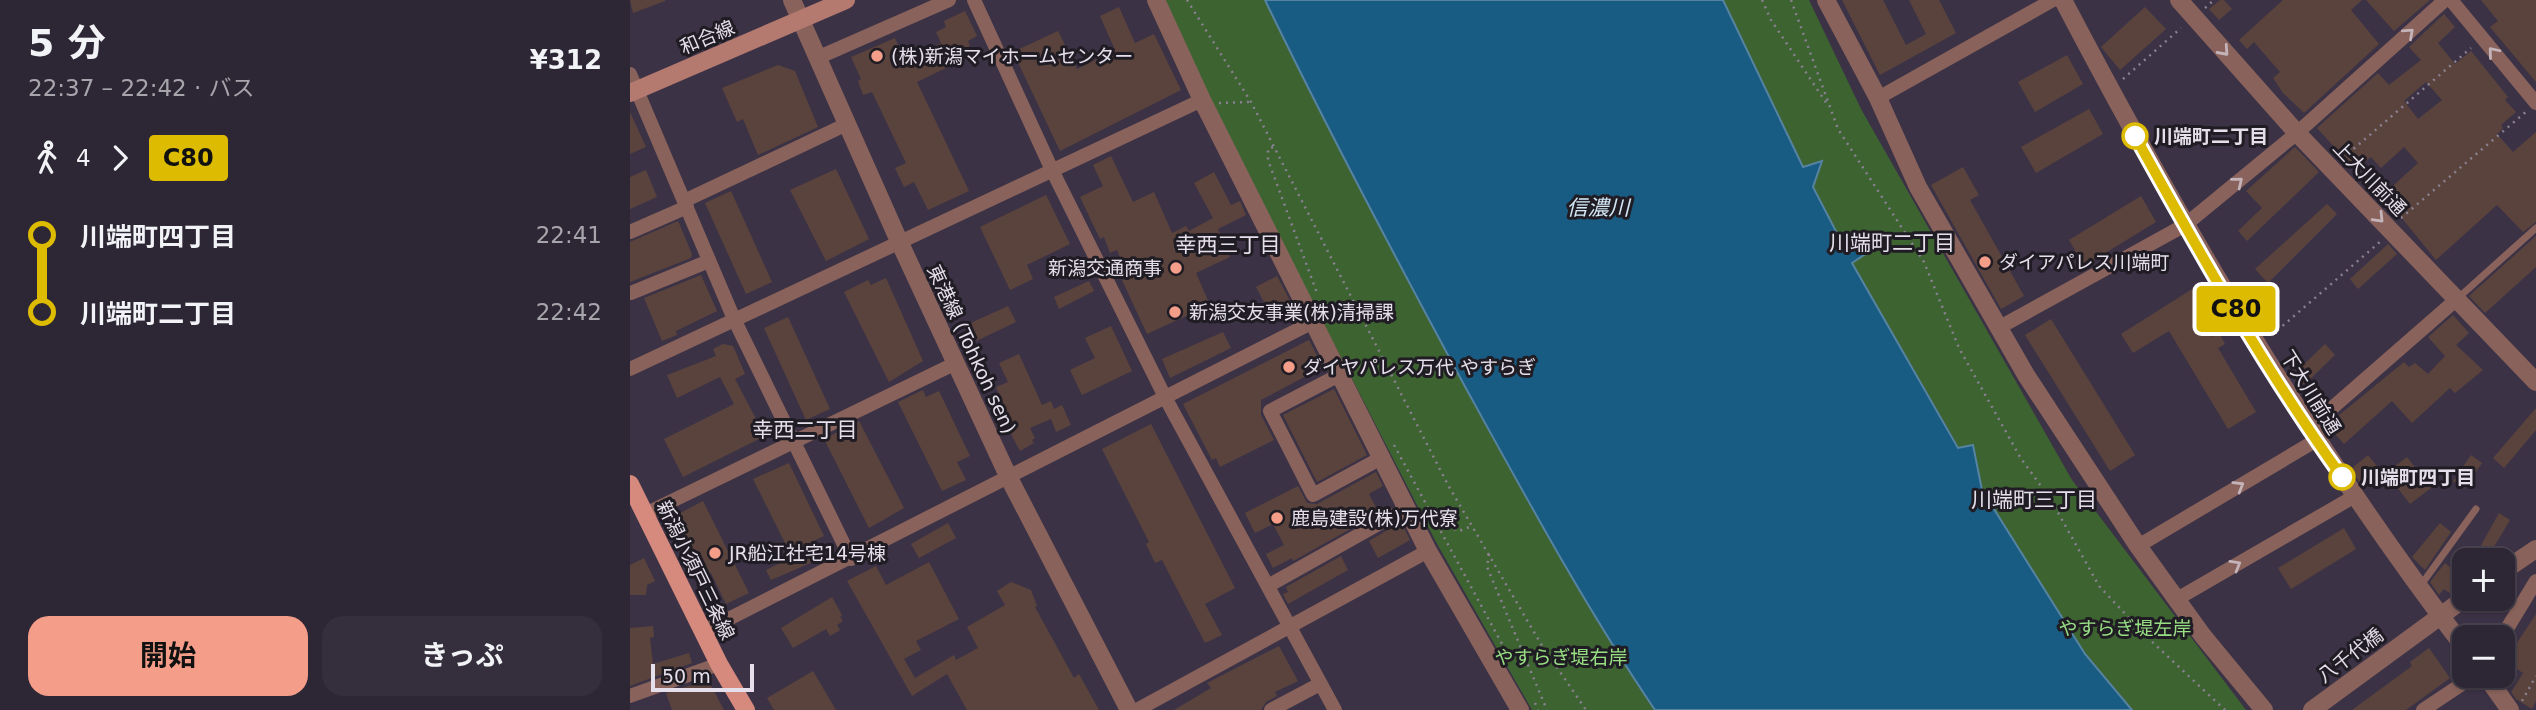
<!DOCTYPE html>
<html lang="ja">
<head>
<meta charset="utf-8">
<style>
	body { margin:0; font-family:"DejaVu Sans","Noto Sans JP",sans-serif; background:#352e3c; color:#f1f3f6; height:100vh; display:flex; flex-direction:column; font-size:26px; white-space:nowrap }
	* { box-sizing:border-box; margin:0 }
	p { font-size:23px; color:#a7a5ac }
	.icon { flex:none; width:38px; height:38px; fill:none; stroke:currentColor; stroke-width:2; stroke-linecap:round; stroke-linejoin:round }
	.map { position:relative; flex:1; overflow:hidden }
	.details { display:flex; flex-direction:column; background:#2d2634; width:630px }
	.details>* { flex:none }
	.badge { padding:0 14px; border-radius:5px; font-size:24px; line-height:46px }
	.controls { position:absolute; left:1822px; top:548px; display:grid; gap:14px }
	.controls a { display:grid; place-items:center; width:63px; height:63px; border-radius:14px; background:#2d2634; box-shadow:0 2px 5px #0004,0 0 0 2px #48434f; font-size:35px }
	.scale { position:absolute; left:21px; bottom:18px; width:103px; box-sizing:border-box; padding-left:7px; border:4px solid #e5dfeb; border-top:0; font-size:19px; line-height:24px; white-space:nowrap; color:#e5dfeb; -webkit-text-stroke:5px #201c24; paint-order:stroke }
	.map>.badge { position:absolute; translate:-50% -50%; box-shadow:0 0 0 4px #fff }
	.legs { display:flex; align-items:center; gap:10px; height:77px; padding:0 28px; font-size:23px }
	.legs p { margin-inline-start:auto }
	.summary { display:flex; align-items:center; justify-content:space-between; height:119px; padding:0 28px }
	h1 { font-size:38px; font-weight:700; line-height:52px }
	.action { display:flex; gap:14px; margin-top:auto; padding:14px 28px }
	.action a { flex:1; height:80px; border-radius:21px; background:#f49e89; color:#111; font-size:28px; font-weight:700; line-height:80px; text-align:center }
	.action a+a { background:#352e3c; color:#f1f3f6 }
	ul { padding:0 28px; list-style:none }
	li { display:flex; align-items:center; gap:24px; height:77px; font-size:26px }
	li i { display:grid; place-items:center; width:10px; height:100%; margin:0 9px; background:currentColor }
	li i::after { content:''; width:18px; height:18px; margin:-9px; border:5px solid; border-radius:50%; background:#2d2634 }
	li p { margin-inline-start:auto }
	li:first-child i { background:linear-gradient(#0000 50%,currentColor 0) }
	li:last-child i { background:linear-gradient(currentColor 50%,#0000 0) }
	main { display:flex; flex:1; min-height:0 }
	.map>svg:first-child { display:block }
	.green { fill:#3d6331 }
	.water { fill:#195c83; stroke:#5683a2; stroke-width:2 }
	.building { fill:#5a433d; fill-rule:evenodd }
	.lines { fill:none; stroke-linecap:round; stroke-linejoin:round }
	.path { stroke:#898191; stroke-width:2.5; stroke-dasharray:2 5; stroke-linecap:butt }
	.service { stroke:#88625b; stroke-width:7 }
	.minor { stroke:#88625b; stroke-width:14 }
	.tertiary { stroke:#88625b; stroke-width:18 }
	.secondary { stroke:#b4796f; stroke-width:18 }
	.primary { stroke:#d68a7e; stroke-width:18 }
	.oneway { stroke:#c4b3b9 }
	.line-1-casing { stroke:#fff; stroke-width:16 }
	.line-1 { stroke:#db0; stroke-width:10 }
	.poi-dot { fill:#f49e89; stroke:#201c24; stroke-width:2.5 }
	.stop-1-dot { fill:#fff; stroke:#db0; stroke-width:3.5 }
	.labels { text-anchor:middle; stroke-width:6; stroke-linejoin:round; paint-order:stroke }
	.street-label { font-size:19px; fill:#e5dfeb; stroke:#201c24 }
	.poi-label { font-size:19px; fill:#e5dfeb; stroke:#201c24; text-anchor:start }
	.stop-label { font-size:19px; font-weight:bold; fill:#e5dfeb; stroke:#201c24; text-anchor:start }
	.park-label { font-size:19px; fill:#98df83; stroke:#201c24 }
	.water-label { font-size:21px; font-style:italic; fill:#d4e8f6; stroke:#201c24 }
	.neighbourhood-label { font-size:21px; fill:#e5dfeb; stroke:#201c24 }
</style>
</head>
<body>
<main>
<section class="details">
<div class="summary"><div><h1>5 分</h1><p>22:37 – 22:42 · バス</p></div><b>¥312</b></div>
<div class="legs"><svg class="icon" aria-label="walk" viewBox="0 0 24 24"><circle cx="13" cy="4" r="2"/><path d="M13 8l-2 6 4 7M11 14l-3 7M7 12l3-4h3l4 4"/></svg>4<svg class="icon" aria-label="forward" viewBox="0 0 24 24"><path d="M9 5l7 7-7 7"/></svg><b class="badge" style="background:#db0;color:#111">C80</b></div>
<ul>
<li><i style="color:#db0"></i><b>川端町四丁目</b><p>22:41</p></li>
<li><i style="color:#db0"></i><b>川端町二丁目</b><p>22:42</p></li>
</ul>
<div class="action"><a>開始</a><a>きっぷ</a></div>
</section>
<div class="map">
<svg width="1906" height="710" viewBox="0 0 1906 710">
	<rect width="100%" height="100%" fill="#3c3245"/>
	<g class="green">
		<path d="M527,0H635C698,130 766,258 835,386C894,495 955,606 1025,710H902L806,542Z"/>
		<path d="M1093,0H1179L1231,109L1442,480L1616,710H1502L1455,654L1352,490L1343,445L1329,448L1222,263L1239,251L1211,242L1183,187L1191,162L1173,168Z"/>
	</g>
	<path class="water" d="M635,0H1093L1173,167L1192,161L1183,187L1211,241L1240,251L1222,263L1328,448L1343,445L1352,490L1455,654L1502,710H1025C954,605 893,492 832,381C764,255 697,129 635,0Z"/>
	<g class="building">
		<path d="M0,0H35V1L3,13Z"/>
		<path d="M1212,0H1253L1276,45L1296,34L1279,0H1309L1326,33L1250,75Z"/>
		<path d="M1590,0H1594L1602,9L1589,20L1579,9Z"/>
		<path d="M1653,0H1732L1721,10L1749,44L1674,113L1653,93L1643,78L1650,72L1624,42L1617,49L1609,40Z"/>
		<path d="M1736,0H1800L1764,31Z"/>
		<path d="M1851,0H1906V82L1860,27L1868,21Z"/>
		<path d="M489,7L505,43L524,34L551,90L430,151L383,52L428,31L447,69L485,50L470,16Z"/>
		<path d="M1515,7L1536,29L1490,70L1471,47Z"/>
		<path d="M335,11L347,36L338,41L340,46L314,59L318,67L287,82L339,191L298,210L284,182L274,187L265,168L276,163L242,92L233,95L228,81L231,79L221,57L265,38L275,61L311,43L306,32L316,27L314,21Z"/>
		<path d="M1814,14L1825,27L1808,43L1825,64L1841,51L1878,97L1875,100L1886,112L1871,125L1873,128L1867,134L1883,152L1906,132V222L1893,232L1867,205L1806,260L1753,195L1788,163L1774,147L1751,168L1741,157L1725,170L1687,128L1748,73L1759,85L1791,60L1779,47ZM1796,82L1812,100L1788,119L1774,101Z"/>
		<path d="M1437,55L1453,84L1405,112L1388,82Z"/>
		<path d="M148,65L165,71L188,127L128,155L113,119L107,122L92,88Z"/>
		<path d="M1459,109L1473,134L1406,173L1391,147Z"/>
		<path d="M0,112L16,147L0,154Z"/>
		<path d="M1665,147L1689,172L1617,241L1608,231L1632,208L1616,191Z"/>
		<path d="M481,156L503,202L524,192L542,233L556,226L559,231L583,218L564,183L584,172L601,205L610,201L616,215L588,229L600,257L566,273L580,305L517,334L492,280L498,277L487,250L480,253L474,237L470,239L450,197L473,186L463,165Z"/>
		<path d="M1333,167L1349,195L1340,200L1394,296L1371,309L1301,185Z"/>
		<path d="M206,169L239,239L196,261L160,190Z"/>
		<path d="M16,170L27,197L0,209V177Z"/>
		<path d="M101,191L142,282L116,294L75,203Z"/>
		<path d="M416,195L440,244L397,265L403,279L380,290L350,227Z"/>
		<path d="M1511,196L1526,222L1454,266L1439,240Z"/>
		<path d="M1697,204L1707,214L1638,283L1625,269Z"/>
		<path d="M48,221L62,254L61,258L0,282V242Z"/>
		<path d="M1906,236V267L1855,313L1839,296Z"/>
		<path d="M1758,244L1767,254L1728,289L1720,279Z"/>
		<path d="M71,275L87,311L46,331L47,335L32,341L14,298Z"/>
		<path d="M647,276L666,312L645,323L626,287Z"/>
		<path d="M256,278L293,361L259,382L214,292L238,280L241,285Z"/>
		<path d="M459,281L464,291L429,309L424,297Z"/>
		<path d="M1567,286L1579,305L1567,313L1582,337L1589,333L1595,344L1588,348L1626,412L1598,429L1539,331L1503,353L1491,334Z"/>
		<path d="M378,306L386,322L342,343L334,326Z"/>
		<path d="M1823,315L1839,333L1826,345L1853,370L1825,393L1820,388L1782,423L1762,401L1714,444L1697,425L1774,362L1779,367L1785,363L1798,374L1815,356L1798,337Z"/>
		<path d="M158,317L200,409L176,420L134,328Z"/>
		<path d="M1421,319L1505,455L1480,471L1395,335Z"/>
		<path d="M481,326L502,371L452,395L440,370L465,358L455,338Z"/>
		<path d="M593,332L601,348L540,378L532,359Z"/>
		<path d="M679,340L693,367L631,400V415L644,440L590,467L586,458L582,460L553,404Z"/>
		<path d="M93,344L103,346L107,355L115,374L105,379L135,436L53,477L34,439L104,404L90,377L47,398L37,375L86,356L83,349Z"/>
		<path d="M1695,344L1705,355L1674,385L1664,374Z"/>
		<path d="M389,354L412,405L421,401L424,409L432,405L441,425L426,432L421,419L400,428L405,438L402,440L404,443L390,451L376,425L382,423L366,387L378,382L369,363Z"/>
		<path d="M704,389L737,455L687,482L653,415Z"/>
		<path d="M293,390L296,397L309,391L340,456L327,462L336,480L312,491L268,402Z"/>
		<path d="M1906,408V430L1874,468L1863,458Z"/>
		<path d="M229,421L274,508L239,528L194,439Z"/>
		<path d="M521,424L605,588L575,604L592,635L575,643L532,560L525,563L516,544L519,542L472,449Z"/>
		<path d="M1738,455L1750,470L1731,484L1721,469Z"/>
		<path d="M1841,455L1852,463L1834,489L1823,481Z"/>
		<path d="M1777,457L1801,488L1780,504L1756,473Z"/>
		<path d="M159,463L194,536L181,542L190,559L141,580L136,570L162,557L123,479Z"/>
		<path d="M746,472L753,486L739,494L749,513L663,561L662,558L643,568L636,554L654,545L643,524L625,533L615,513L668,486L677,503L687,504Z"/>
		<path d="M73,501L119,593L96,604L81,573L67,580L39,519Z"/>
		<path d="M1869,513L1880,520L1859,555L1849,549Z"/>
		<path d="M771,522L780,540L748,558L739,541Z"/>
		<path d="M318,523L326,538L289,558L281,544Z"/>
		<path d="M1810,523L1821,532L1795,570L1782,557Z"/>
		<path d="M1714,528L1726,549L1661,589L1648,568Z"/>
		<path d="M711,556L718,570L658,604L653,594L658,592L656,587Z"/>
		<path d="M14,558L25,581L17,585L16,595H0V565Z"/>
		<path d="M299,562L329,619L286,641L291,650L274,659L285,678L324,655L326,660L348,648L337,627L375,605L367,591L381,582L401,590L407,606L405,607L444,678L449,674L469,710H337L317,674L282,696L217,581L246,566L256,585Z"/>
		<path d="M1815,563L1827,573L1834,585L1821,594L1814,589L1809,595L1800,582Z"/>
		<path d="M202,597L212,615L210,617L213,621L207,625L210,630L200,636L196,629L163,648L151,628Z"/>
		<path d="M1906,614V701L1902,709L1886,699L1881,692L1893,673L1875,661Z"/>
		<path d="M23,626L24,637L20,638L23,664L59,653L62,663L0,686V628Z"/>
		<path d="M649,646L668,681L645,692L647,696L636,702L631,710H544L581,688L577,683Z"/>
		<path d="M1799,648L1820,678L1776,710H1722L1782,666L1780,662Z"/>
		<path d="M183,671L206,710H144L137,698Z"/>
		<path d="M78,680L94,710H42L36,693Z"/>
	</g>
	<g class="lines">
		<g class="path">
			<path d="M557,0L621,102L818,485L911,644L956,710"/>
			<path d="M1132,0L1141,20L1197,104"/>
			<path d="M1161,0L1208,129L1294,262L1329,348L1390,457L1421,500L1469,586L1518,638L1595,710"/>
			<path d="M1575,8L1584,0"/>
			<path d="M1493,79L1551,28"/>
			<path d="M589,103L619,102"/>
			<path d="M643,147L638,149V160L687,293"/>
			<path d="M1713,158L1841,48"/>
			<path d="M1771,218L1897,111"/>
			<path d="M1642,335L1751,241"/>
			<path d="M764,445L878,655"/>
			<path d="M804,522L829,531L842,526"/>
			<path d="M859,554L857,567L917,710"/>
			<path d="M1892,701L1906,676"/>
			<path d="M905,703L908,710"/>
		</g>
		<g class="service">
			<path d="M1827,299L1906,228"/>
			<path d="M1791,585L1846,509"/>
		</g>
		<g class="minor">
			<path d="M344,0L422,170L536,399L705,710"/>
			<path d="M1821,0L1906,103"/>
			<path d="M187,58L319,0"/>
			<path d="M0,74L104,319L221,559"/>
			<path d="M1248,98L1423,0"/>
			<path d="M54,201L217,124"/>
			<path d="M0,232L57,207"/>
			<path d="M1,293L79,261"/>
			<path d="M1370,327L1555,225L1667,133L1815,0"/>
			<path d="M0,369L572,100"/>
			<path d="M711,374L640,411L683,495L753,457"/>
			<path d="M1678,429L1827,299"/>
			<path d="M15,514L326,363"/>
			<path d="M1508,546L1685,441"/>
			<path d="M638,586L777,508"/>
			<path d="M1547,599L1725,496"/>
			<path d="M73,632L685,321"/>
			<path d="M1872,637L1906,581"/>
			<path d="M0,696L89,664"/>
			<path d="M507,710L798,551"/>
			<path d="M641,710L690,684"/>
			<path d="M1793,710L1844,676"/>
		</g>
		<g class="tertiary">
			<path d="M162,0L269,241L379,478L499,710"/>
			<path d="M526,0L572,100L798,551L890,710"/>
			<path d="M1196,0L1248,98L1288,187L1396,375L1508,546L1573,636L1634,710"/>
			<path d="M1433,0C1551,225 1679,444 1834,647"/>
			<path d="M1549,0L1667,133L1906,382"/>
			<path d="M1872,572L1906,549"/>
			<path d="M1856,676L1880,710"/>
			<path d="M1682,710L1835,598"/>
		</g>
		<path class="secondary" d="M0,93L216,0"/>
		<path class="primary" d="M0,484L89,664L116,710"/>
	</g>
	<defs><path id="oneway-chevron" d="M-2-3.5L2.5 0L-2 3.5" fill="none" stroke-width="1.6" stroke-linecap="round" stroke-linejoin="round" transform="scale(1.75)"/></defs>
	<g class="oneway">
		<use href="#oneway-chevron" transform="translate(1779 33) rotate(-42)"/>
		<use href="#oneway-chevron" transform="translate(1594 51) rotate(48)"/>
		<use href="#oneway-chevron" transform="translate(1863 52) rotate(-130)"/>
		<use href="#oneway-chevron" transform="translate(1608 182) rotate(-39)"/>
		<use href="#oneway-chevron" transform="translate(1749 218) rotate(46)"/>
		<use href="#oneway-chevron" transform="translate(1609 486) rotate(-31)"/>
		<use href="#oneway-chevron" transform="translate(1606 565) rotate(-30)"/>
	</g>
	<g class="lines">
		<defs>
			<path id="line-1" d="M1505,136C1569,252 1635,370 1712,477"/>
		</defs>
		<use href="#line-1" class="line-1-casing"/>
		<use href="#line-1" class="line-1"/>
	</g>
	<g class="poi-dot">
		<circle cx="247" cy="56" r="7"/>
		<circle cx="1355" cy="262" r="7"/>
		<circle cx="546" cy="268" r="7"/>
		<circle cx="545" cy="312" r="7"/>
		<circle cx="659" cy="367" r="7"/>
		<circle cx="647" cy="518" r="7"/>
		<circle cx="85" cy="553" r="7"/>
	</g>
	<g class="stop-1-dot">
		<circle cx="1505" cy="136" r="12"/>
		<circle cx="1712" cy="477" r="12"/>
	</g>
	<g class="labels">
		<g class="street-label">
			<text transform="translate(77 37) rotate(-23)" y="7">和合線</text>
			<text transform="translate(1740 178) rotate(46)" y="7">上大川前通</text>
			<text transform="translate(342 349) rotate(65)" y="7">東港線 (Tohkoh sen)</text>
			<text transform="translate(1681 392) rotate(58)" y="7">下大川前通</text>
			<text transform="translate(66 570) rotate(64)" y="7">新潟小須戸三条線</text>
			<text transform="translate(1720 655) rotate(-37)" y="7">八千代橋</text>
		</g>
		<g class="poi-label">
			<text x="261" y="63">(株)新潟マイホームセンター</text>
			<text x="1369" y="269">ダイアパレス川端町</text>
			<text x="532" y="275" text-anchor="end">新潟交通商事</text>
			<text x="559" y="319">新潟交友事業(株)清掃課</text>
			<text x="673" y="374">ダイヤパレス万代 やすらぎ</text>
			<text x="661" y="525">鹿島建設(株)万代寮</text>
			<text x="99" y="560">JR船江社宅14号棟</text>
		</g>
		<g class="stop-label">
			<text x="1524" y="143">川端町二丁目</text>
			<text x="1731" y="484">川端町四丁目</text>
		</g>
		<g class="park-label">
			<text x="1495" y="635">やすらぎ堤左岸</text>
			<text x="931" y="664">やすらぎ堤右岸</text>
		</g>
		<g class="water-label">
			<text x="968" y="215">信濃川</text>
		</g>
		<g class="neighbourhood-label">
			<text x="1262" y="250">川端町二丁目</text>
			<text x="598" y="252">幸西三丁目</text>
			<text x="175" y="437">幸西二丁目</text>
			<text x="1404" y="507">川端町三丁目</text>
		</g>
	</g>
</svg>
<div class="controls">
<a>+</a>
<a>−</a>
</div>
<div class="scale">50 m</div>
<b class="badge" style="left:1606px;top:309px;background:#db0;color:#111">C80</b>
</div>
</main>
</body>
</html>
